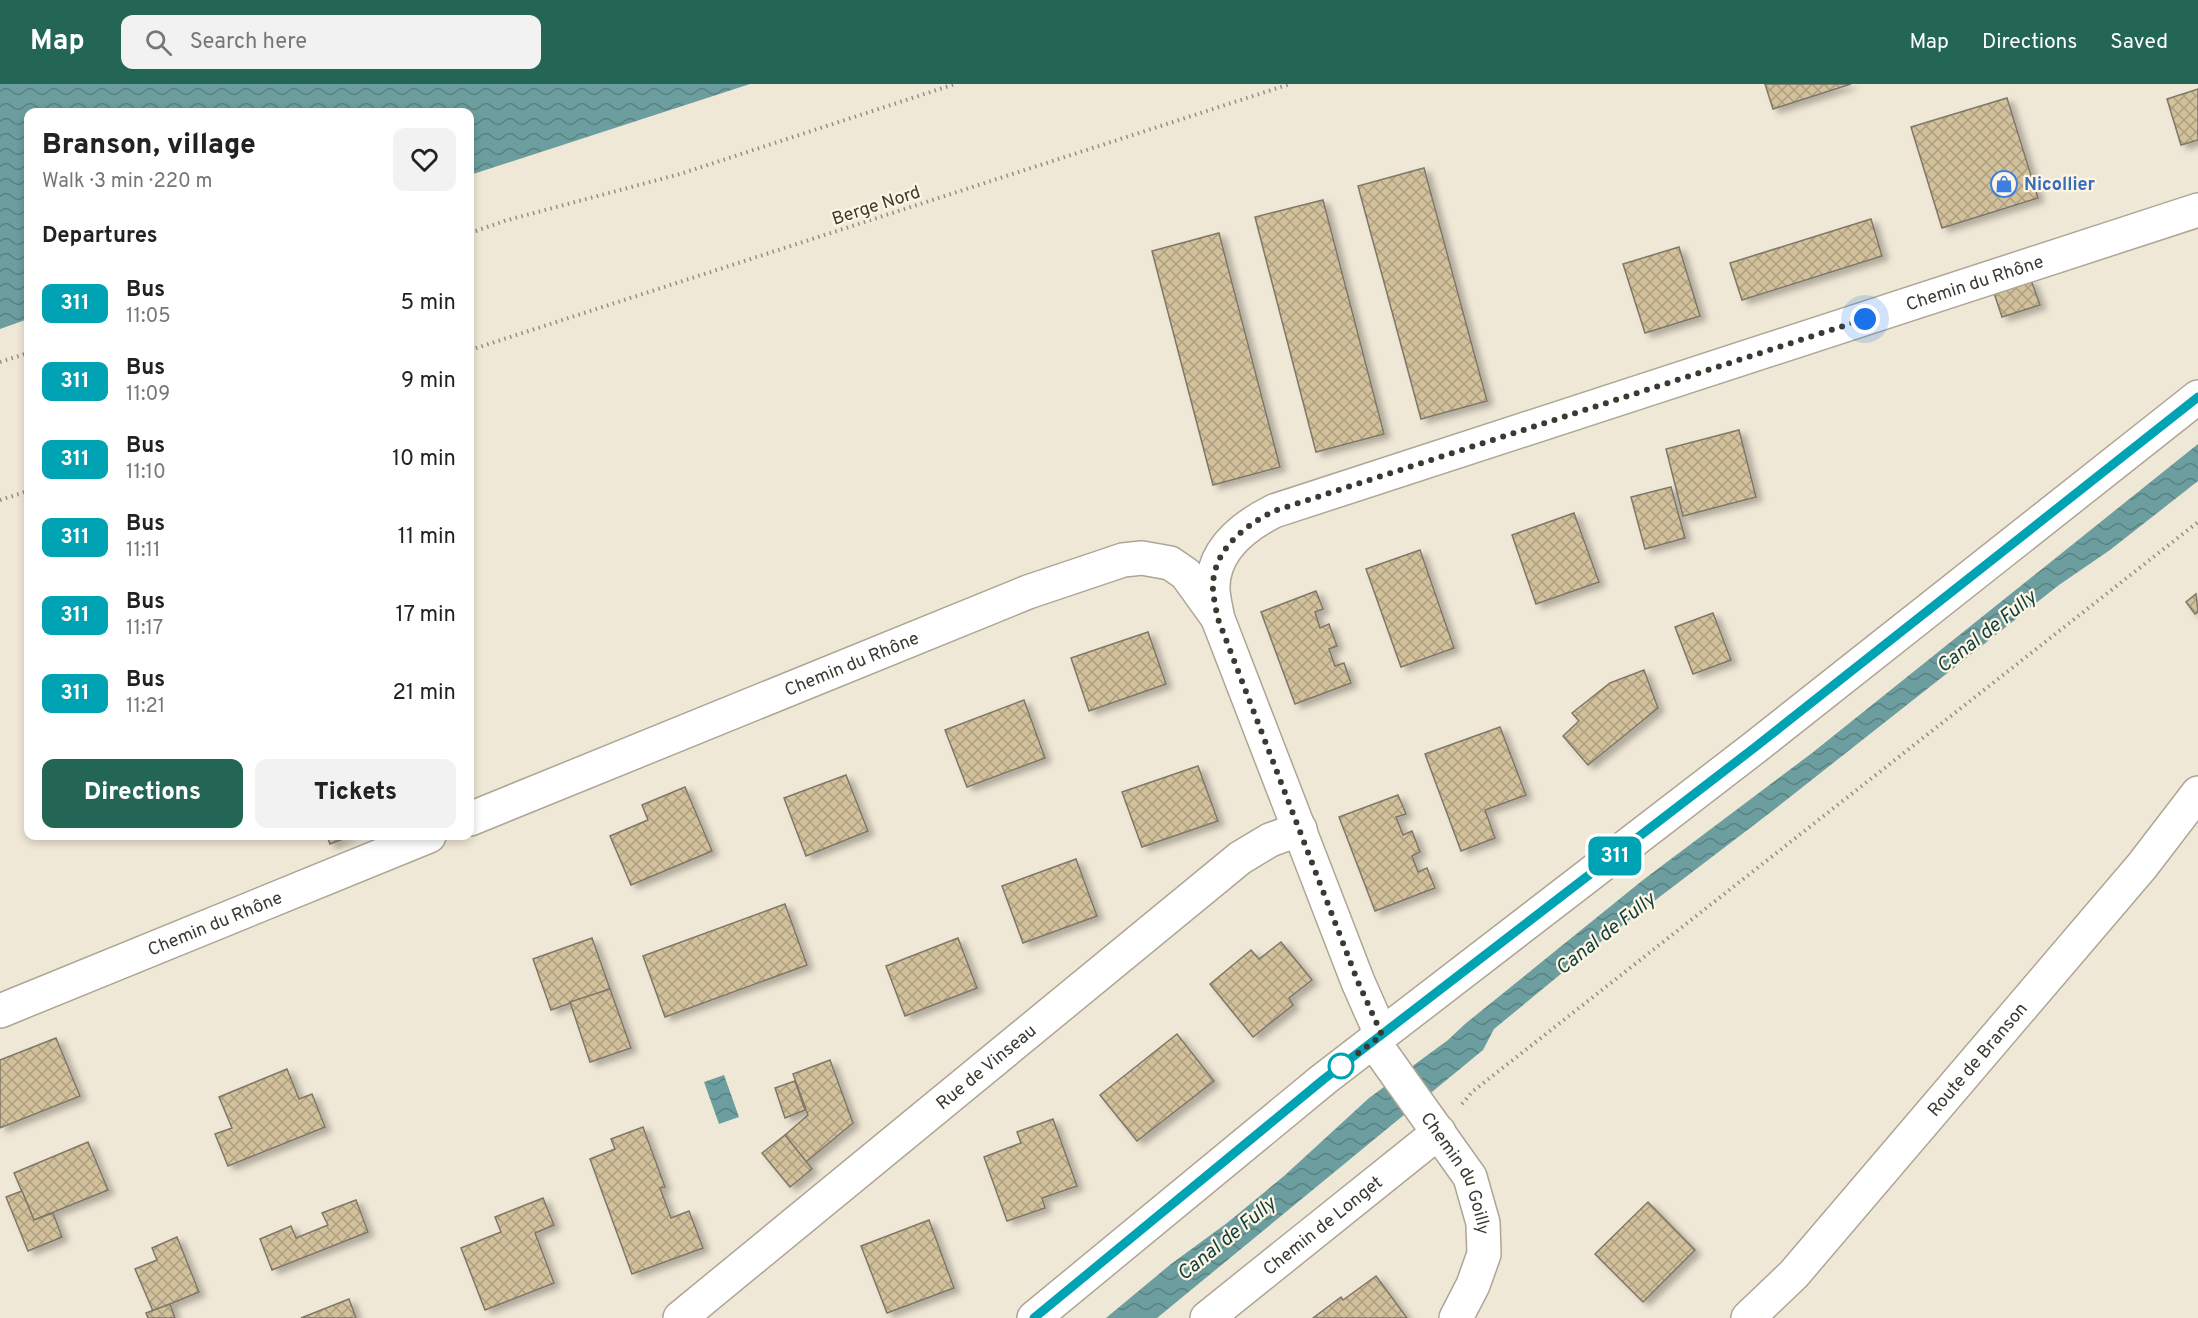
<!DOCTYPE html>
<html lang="en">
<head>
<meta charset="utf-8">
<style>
	body { margin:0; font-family:Overpass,sans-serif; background:#f2f2f2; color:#222; height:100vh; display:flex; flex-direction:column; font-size:22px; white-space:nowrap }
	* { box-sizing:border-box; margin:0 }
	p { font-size:20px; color:#767676 }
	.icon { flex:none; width:33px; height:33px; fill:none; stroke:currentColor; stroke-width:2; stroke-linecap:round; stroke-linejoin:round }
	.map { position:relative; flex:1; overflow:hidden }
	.sheet { position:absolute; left:24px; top:24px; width:450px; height:732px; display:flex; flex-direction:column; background:#fff; border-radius:12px; box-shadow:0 3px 9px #0003 }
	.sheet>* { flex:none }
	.badge { padding:0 12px; border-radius:9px; font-size:21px; line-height:39px }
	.you { position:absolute; width:30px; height:30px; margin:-15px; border:4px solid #fff; border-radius:50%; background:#1a73e8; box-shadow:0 0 0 9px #1a73e833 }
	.map>.badge { position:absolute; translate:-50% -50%; box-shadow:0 0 0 3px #fff }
	h2 { padding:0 18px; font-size:22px; line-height:54px }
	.round { display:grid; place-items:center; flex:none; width:63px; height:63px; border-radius:12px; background:#f2f2f2 }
	.overview { display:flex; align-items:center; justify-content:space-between; height:102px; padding:0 18px }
	h1 { font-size:28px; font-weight:800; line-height:45px }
	.button { display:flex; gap:12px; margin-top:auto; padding:12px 18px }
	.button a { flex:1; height:69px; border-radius:12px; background:#236656; color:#fff; font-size:24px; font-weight:800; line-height:69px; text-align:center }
	.button a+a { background:#f2f2f2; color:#222 }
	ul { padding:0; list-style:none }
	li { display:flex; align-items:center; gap:18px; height:78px; padding:0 18px }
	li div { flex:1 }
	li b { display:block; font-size:22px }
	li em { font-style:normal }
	li .badge { min-width:66px; font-weight:700; text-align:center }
	header { display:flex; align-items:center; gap:36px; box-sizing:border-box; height:84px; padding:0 30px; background:#236656; color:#fff }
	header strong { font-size:28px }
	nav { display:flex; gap:33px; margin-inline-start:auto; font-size:21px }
	.search { width:420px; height:54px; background:#f2f2f2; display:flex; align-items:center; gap:15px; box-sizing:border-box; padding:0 21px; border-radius:12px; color:#767676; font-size:22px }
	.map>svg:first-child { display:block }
	.water { fill:url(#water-waves) }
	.building { fill:url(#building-cross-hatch); stroke:#7f7768; stroke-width:1.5; filter:url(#shadow) }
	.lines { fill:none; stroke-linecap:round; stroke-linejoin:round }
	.minor-casing { stroke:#aea595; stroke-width:36 }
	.secondary-casing { stroke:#aea595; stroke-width:36 }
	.path { stroke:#958f83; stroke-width:4; stroke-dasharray:1.5 4.5; stroke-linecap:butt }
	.minor { stroke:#fff; stroke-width:33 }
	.secondary { stroke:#fff; stroke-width:33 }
	.line-casing { stroke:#fff; stroke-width:14 }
	.line { stroke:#00a3b4; stroke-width:9 }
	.walk { stroke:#3c3932; stroke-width:6; stroke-dasharray:0 10.8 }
	.stop-dot { fill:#fff; stroke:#00a3b4; stroke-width:3 }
	.labels { text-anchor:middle; stroke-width:4.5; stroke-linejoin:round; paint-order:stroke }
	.shop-label { font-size:18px; font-weight:bold; fill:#366cbe; stroke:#fef5e3; text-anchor:start }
	.street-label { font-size:18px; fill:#3c3932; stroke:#fef5e3 }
	.water-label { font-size:20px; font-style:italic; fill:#0f3f40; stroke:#fef5e3 }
</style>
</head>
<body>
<header>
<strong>Map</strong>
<div class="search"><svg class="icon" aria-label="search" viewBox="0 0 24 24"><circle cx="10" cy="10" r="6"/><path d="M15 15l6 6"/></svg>Search here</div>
<nav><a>Map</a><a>Directions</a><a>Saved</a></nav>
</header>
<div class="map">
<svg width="2198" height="1234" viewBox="0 0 2198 1234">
	<defs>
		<pattern id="water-waves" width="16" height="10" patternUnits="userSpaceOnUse" patternTransform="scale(1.5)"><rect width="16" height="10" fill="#6c9e9f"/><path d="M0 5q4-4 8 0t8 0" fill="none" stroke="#5a8282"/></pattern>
		<pattern id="building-cross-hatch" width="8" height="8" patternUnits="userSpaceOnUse" patternTransform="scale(1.5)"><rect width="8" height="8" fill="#d3c19c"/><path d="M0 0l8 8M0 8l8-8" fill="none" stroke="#ac9e80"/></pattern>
		<filter id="shadow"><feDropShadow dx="6" dy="4" stdDeviation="3" flood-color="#0004"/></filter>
	</defs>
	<rect width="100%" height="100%" fill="#f0e8d6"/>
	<g class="water">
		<path d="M0,0H750L470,91V28H28V235L0,245Z"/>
		<path d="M2198,360V397L2110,466L2059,501L1771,728L1590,866L1494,945L1483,966L1157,1234H1106L1171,1180L1227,1139L1284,1092L1369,1014L1448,956L1465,940L1643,796L1812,669Z"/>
		<path d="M724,991L739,1033L719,1040L704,998Z"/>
	</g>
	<g class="building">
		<path d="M1765,0H1851L1773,25Z"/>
		<path d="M2198,5V56L2181,61L2167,15Z"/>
		<path d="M2007,14L2038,114L1942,144L1911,43Z"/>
		<path d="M1424,84L1487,317L1421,335L1358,102Z"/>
		<path d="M1323,116L1384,350L1316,368L1255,133Z"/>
		<path d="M1871,135L1882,172L1742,216L1730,179Z"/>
		<path d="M1219,149L1280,383L1213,401L1152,167Z"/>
		<path d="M1679,163L1700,232L1645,249L1623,180Z"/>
		<path d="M2031,196L2040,221L2002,233L1994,209Z"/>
		<path d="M1739,346L1756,413L1683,432L1666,365Z"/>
		<path d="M1671,403L1685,454L1645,465L1631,413Z"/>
		<path d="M1574,429L1599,498L1536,520L1512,451Z"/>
		<path d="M1420,466L1454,564L1401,583L1366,485Z"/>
		<path d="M1316,507L1323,525L1315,528L1320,544L1329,540L1337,562L1329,565L1335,582L1344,579L1351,599L1295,620L1261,528Z"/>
		<path d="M2196,510L2198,528L2195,530L2186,518Z"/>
		<path d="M1713,529L1731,576L1693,590L1675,543Z"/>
		<path d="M1148,548L1166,600L1089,627L1071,574Z"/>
		<path d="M1644,586L1658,624L1588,681L1563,652L1579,637L1572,629L1610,599Z"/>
		<path d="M1024,616L1045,674L967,703L945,646Z"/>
		<path d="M1500,643L1526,711L1485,726L1495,754L1461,767L1425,670Z"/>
		<path d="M1198,682L1218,737L1142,763L1122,708Z"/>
		<path d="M846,691L868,747L806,772L784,714Z"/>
		<path d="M685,703L712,767L631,801L610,752L648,736L642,721Z"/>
		<path d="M1398,711L1406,730L1396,733L1403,751L1412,747L1420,768L1412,772L1418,788L1427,784L1435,804L1375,827L1339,733Z"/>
		<path d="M327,752H351L330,760Z"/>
		<path d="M1076,775L1097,832L1023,859L1002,802Z"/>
		<path d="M785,820L807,881L665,933L643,872Z"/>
		<path d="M592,854L610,905L551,926L533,875Z"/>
		<path d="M958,854L977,904L905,932L886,882Z"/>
		<path d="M1281,858L1312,896L1289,914L1293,921L1253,953L1210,900L1251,866L1259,875Z"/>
		<path d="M610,905L631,964L590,978L570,918Z"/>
		<path d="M1177,950L1214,997L1137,1057L1100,1011Z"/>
		<path d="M56,954L80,1012L0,1044V976Z"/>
		<path d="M830,976L853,1039L806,1078L785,1051L808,1031L793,990Z"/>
		<path d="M287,985L299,1015L312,1010L325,1043L228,1082L215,1050L232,1044L219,1013Z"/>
		<path d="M795,997L805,1026L785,1034L775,1004Z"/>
		<path d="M1053,1035L1077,1102L1042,1114L1045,1124L1007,1137L984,1073L1021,1059L1017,1048Z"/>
		<path d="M643,1043L665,1103L660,1104L671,1134L689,1127L703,1164L632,1190L590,1075L615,1065L611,1055Z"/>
		<path d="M785,1051L812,1085L790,1103L762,1069Z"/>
		<path d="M88,1058L108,1106L34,1136L14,1089Z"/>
		<path d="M22,1107L34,1136L53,1129L62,1153L28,1167L6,1113Z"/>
		<path d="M543,1114L554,1141L535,1149L554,1199L485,1226L461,1164L501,1148L495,1133Z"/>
		<path d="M356,1116L368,1148L272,1186L260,1155L291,1142L296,1154L328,1141L322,1129Z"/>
		<path d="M1648,1118L1695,1166L1643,1218L1595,1170Z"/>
		<path d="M929,1136L954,1204L887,1229L861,1162Z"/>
		<path d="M177,1153L199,1208L153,1227L135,1185L157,1176L152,1164Z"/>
		<path d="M1376,1192L1407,1234H1313L1341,1213L1343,1216Z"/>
		<path d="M349,1215L356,1234H301Z"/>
		<path d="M170,1220L175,1234H148L146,1229Z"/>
	</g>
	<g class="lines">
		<defs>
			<g id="minor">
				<path id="s1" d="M470,735L1028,508L1123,476L1142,474L1170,479L1186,490L1217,533"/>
				<path id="s2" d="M0,927L429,752"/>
				<path id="s3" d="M1381,950L1358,898L1218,535C1216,526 1214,516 1213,507C1211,468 1242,443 1274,427L2198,126"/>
				<path id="s4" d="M1373,957L1470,1093L1483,1139L1484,1170L1473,1201L1456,1234"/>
				<path id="s5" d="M680,1234L1240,774L1270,756L1300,745"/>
				<path id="s6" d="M1207,1234L1439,1048"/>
				<path id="s7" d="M1748,1234L1794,1190L2142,782L2198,709"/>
			</g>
			<path id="secondary" d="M1034,1234L1324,995L1754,664L2198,313"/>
		</defs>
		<use href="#minor" class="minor-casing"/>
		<use href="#secondary" class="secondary-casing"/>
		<g class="path">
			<path d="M470,149L504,137L680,90L955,0"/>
			<path d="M470,266L1290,0"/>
			<path d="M0,278L28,269"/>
			<path d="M0,416L28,407"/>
			<path d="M1462,1020L1472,1008L2198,438"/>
		</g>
		<use href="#minor" class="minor"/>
		<use href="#secondary" class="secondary"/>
	</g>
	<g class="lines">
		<defs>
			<path id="line" d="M1034,1234L1324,995L1754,664L2198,313"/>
		</defs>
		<use href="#line" class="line-casing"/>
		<use href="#line" class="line"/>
		<path class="walk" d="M1341,982L1382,951L1358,898L1218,535C1216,526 1214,516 1213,507C1211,468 1242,443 1274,427L1865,235"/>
	</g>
	<defs>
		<symbol id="shop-ring" viewBox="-11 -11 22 22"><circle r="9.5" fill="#fef5e3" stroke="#3f7fe0" stroke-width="1.5"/><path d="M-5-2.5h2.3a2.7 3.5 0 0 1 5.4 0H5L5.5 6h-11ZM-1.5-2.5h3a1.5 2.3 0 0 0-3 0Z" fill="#3f7fe0"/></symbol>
	</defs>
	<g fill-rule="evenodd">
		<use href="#shop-ring" x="1989" y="85" width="30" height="30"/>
	</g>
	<circle class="stop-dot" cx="1341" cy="982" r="12"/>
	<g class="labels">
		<g class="shop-label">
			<text x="2024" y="106">Nicollier</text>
		</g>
		<g class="street-label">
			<text transform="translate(876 121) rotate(-18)" y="6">Berge Nord</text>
			<text dy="6" stroke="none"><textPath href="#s3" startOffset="1318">Chemin du Rhône</textPath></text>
			<text dy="6" stroke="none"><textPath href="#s1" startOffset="412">Chemin du Rhône</textPath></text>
			<text dy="6" stroke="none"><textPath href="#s2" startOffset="232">Chemin du Rhône</textPath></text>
			<text dy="6" stroke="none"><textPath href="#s7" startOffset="346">Route de Branson</textPath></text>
			<text dy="6" stroke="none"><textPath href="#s5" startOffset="396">Rue de Vinseau</textPath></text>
			<text dy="6" stroke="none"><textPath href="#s4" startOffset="158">Chemin du Goilly</textPath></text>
			<text dy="6" stroke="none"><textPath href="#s6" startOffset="148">Chemin de Longet</textPath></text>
		</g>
		<g class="water-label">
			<text transform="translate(1986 547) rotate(-38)" y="7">Canal de Fully</text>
			<text transform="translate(1605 849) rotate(-38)" y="7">Canal de Fully</text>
			<text transform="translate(1226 1154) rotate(-39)" y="7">Canal de Fully</text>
		</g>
	</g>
</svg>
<div class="you" style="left:1865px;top:235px"></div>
<b class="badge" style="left:1615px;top:772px;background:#00a3b4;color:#fff">311</b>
<section class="sheet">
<div class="overview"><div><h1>Branson, village</h1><p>Walk · 3 min · 220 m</p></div><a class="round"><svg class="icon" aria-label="heart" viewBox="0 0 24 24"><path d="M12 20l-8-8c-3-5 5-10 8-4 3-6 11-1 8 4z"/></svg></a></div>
<h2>Departures</h2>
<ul>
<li><span class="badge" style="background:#00a3b4;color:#fff">311</span><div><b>Bus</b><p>11:05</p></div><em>5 min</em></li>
<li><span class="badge" style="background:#00a3b4;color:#fff">311</span><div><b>Bus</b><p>11:09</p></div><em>9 min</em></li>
<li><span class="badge" style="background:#00a3b4;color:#fff">311</span><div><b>Bus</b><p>11:10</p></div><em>10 min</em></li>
<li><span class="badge" style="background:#00a3b4;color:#fff">311</span><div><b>Bus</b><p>11:11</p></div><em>11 min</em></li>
<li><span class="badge" style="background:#00a3b4;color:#fff">311</span><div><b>Bus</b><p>11:17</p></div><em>17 min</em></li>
<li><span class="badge" style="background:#00a3b4;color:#fff">311</span><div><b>Bus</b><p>11:21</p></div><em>21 min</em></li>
</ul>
<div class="button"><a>Directions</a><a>Tickets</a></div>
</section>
</div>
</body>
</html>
